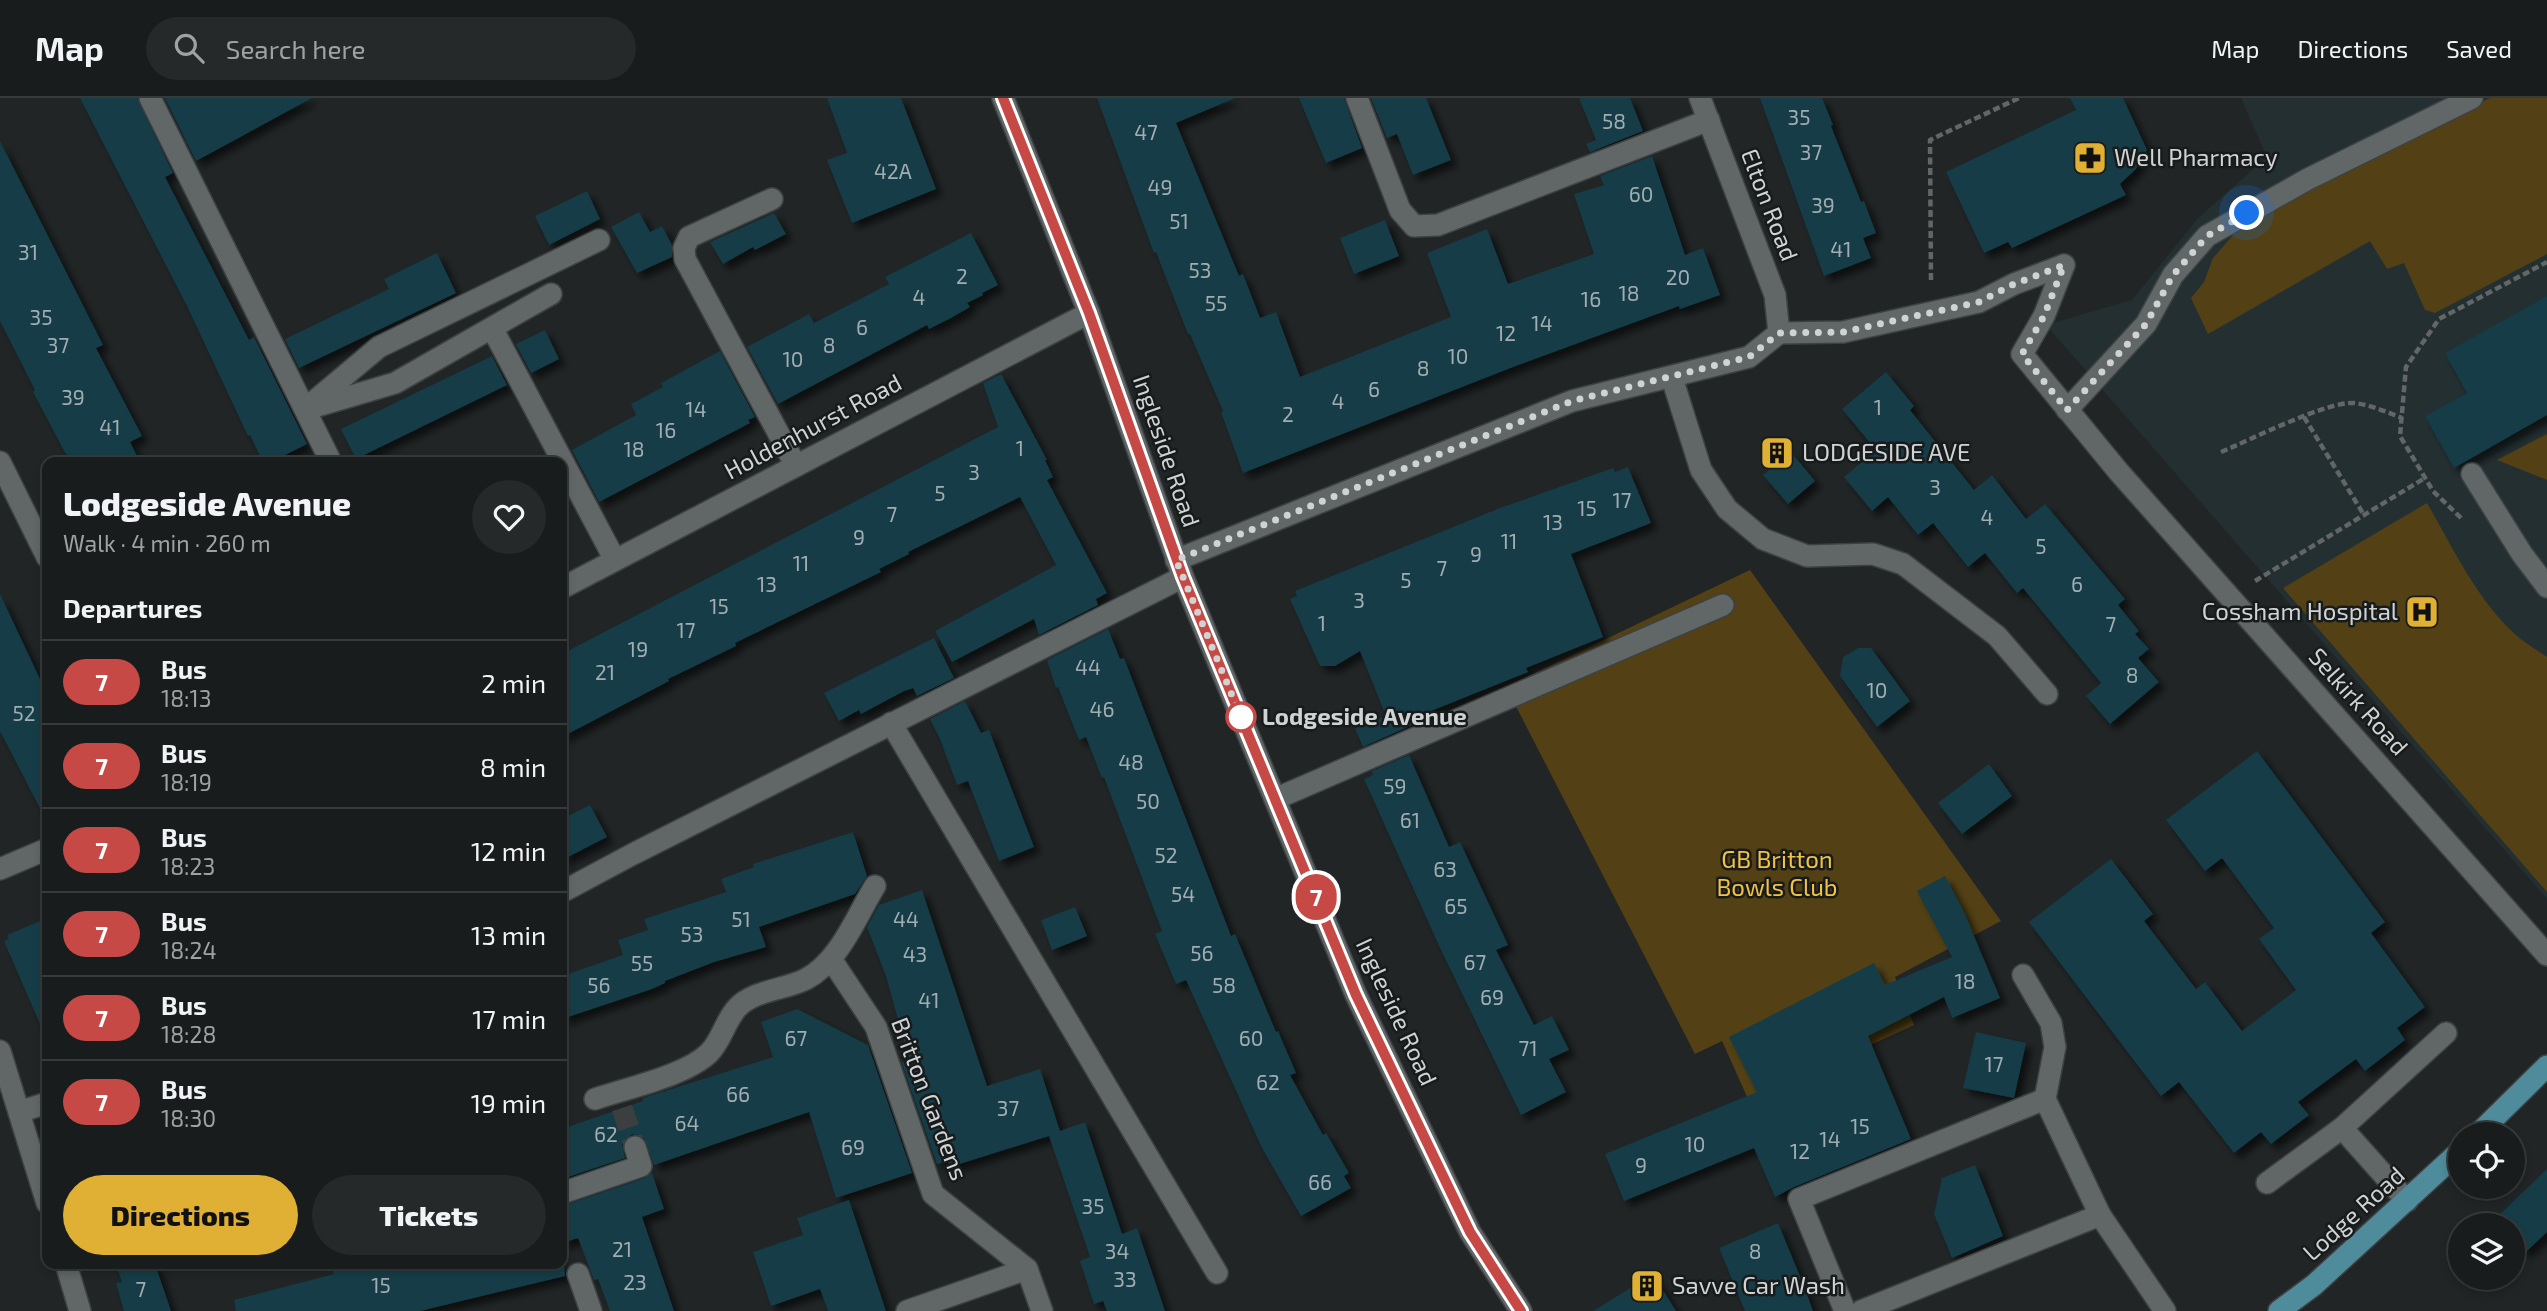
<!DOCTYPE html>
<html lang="en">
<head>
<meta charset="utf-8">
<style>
	body { margin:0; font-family:"Exo 2",sans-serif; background:#262929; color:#f1f3f6; height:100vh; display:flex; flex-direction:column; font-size:26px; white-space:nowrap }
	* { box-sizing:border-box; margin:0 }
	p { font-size:23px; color:#9fa1a3 }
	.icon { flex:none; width:38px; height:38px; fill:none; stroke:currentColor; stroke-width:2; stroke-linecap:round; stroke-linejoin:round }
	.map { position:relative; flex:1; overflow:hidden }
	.side { position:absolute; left:42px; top:359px; width:525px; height:812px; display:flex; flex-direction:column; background:#191c1c; border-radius:14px; box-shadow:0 4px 10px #0003,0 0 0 2px #373a3b }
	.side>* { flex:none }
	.badge { padding:0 14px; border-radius:23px; font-size:24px; line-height:46px }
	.fabs { position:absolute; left:2448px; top:1024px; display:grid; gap:14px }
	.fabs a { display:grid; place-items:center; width:77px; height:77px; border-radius:50%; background:#191c1c; box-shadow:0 4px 10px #0003,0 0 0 2px #373a3b; font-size:35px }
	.you { position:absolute; width:35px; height:35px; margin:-18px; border:5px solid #fff; border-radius:50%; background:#1a73e8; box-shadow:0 0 0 10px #1a73e833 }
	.map>.badge { position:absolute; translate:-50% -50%; box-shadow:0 0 0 4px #fff }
	h2 { padding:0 21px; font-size:26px; line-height:63px }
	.round { display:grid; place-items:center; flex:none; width:74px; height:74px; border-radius:37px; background:#262929 }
	.headline { display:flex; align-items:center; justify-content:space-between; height:119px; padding:0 21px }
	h1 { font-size:33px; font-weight:800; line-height:52px }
	.button { display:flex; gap:14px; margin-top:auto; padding:14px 21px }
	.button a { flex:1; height:80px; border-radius:42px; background:#dfb034; color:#111; font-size:28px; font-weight:800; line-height:80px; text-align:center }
	.button a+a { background:#262929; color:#f1f3f6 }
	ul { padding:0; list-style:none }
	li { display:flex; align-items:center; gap:21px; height:84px; padding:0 21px; border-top:2px solid #373a3b }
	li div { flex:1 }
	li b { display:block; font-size:26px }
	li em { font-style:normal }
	li .badge { min-width:77px; font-weight:700; text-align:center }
	header { display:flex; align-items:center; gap:42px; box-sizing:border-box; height:98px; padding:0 35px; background:#191c1c; border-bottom:2px solid #373a3b }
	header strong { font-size:33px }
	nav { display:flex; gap:38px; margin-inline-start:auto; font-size:24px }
	.search { width:490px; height:63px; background:#262929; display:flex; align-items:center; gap:18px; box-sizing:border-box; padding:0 24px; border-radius:38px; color:#9fa1a3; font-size:26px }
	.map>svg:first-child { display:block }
	.built { fill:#242f32 }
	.green { fill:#534115 }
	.building { fill:#133c46; filter:url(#shadow) }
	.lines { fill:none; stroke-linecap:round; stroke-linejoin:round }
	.minor-tunnel { stroke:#3b3f40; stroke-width:21; stroke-dasharray:21 10; stroke-linecap:butt }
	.minor-casing { stroke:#3d4142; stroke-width:24 }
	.major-casing { stroke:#3d4142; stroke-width:24 }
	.path { stroke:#626666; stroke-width:4.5; stroke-dasharray:7 3.5; stroke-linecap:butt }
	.minor { stroke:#616667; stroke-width:21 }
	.major { stroke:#4e8c9b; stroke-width:21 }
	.line-casing { stroke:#fff; stroke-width:16 }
	.line { stroke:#c64945; stroke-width:10 }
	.walk { stroke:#d0d3d3; stroke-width:7; stroke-dasharray:0 12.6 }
	.stop-dot { fill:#fff; stroke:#c64945; stroke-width:3.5 }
	.labels { text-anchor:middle; stroke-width:5; stroke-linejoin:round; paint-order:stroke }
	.number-label { font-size:21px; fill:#a1adb0 }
	.poi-label { font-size:24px; fill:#d0d3d3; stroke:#181b1c; text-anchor:start }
	.street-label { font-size:24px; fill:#d0d3d3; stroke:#181b1c }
	.stop-label { font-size:24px; font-weight:bold; fill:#d0d3d3; stroke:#181b1c; text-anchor:start }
	.park-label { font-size:24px; fill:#f2c240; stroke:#181b1c }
</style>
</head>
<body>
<header>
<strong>Map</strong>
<div class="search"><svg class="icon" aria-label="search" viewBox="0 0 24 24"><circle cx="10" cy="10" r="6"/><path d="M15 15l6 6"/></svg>Search here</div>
<nav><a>Map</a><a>Directions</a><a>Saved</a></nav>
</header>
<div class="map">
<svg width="2547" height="1213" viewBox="0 0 2547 1213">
	<defs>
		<filter id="shadow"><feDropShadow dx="6" dy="6" stdDeviation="3.5" flood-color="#0009"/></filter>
	</defs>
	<rect width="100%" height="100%" fill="#212526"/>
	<path class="built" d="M2241,0H2547V801L2046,227L2132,202L2197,121L2267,59Z"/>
	<g class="green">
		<path d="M2490,0H2547V156L2435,215L2425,212L2404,165L2387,171L2370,143L2208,236L2191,200L2204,184L2213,160L2241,128Z"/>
		<path d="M2547,336V382L2497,362Z"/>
		<path d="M2427,405C2453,450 2477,502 2516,537C2525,545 2537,552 2547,559V794L2283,490Z"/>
		<path d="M1750,472L2001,823L1895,879L1914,927L1749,1003L1722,943L1695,956L1506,589Z"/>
	</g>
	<g class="building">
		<path d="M80,0H137L173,75L165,79L249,242L254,239L307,346L271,364H263L250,337L248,338L187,208Z"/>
		<path d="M165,0H312L196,63Z"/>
		<path d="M827,0H901L936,91L852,125L827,62L847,55Z"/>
		<path d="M1097,0H1235L1176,25L1239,178L1243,176L1260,220L1276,214L1300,279L1451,219L1427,155L1487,131L1508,186L1594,156L1574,96L1604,87L1600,78L1652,58L1685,157L1703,150L1720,197L1680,211L1679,208L1513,269L1243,375L1221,314L1223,313L1190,236H1188L1156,154L1154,155Z"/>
		<path d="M1299,0H1344L1362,50L1326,65Z"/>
		<path d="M1371,0H1426L1451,62L1413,77L1397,36L1387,40Z"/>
		<path d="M1579,0H1630L1643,33L1590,54L1586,46L1596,42Z"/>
		<path d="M1760,0H1822L1833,27L1831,28L1861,104L1864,103L1876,135L1863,140L1871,160L1824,178Z"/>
		<path d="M2070,0H2123L2147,52L2136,71L2120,86L2126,97L2012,150L2008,144L1984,155L1946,74L2076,12Z"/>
		<path d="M0,43L103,247L96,250L142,338L130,344L140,364H70L33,294L35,292L0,223Z"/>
		<path d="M587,93L600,121L549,147L535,118Z"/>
		<path d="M639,114L650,134L662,128L672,147V159L637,175L611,129Z"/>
		<path d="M774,115L786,136L755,152L753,149L723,166L710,144Z"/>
		<path d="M1385,122L1399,158L1354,176L1340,140Z"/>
		<path d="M971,135L998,187L982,195L983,197L967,205L970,209L951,220L929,231L927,227L778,306L747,249L809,216L814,225L889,186L885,179Z"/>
		<path d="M437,155L456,195L299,270L285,241L389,191L384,181Z"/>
		<path d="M2547,198V317L2454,370L2425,318L2467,295L2445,255Z"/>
		<path d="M545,232L559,261L531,275L516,246Z"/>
		<path d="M720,253L755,319L748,322L750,325L599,404L572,352L636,317L631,306L663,289L661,285Z"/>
		<path d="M492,258L507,287L356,361L341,331Z"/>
		<path d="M1886,274L1914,308L1910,312L1974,392L1992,377L2026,421L2045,406L2125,501L2118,507L2139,533L2135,536L2149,551L2138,560L2159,584L2110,626L2086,598L2101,585L2023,490L2017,495L1985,455L1968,469L1933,425L1918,437L1888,399L1872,413L1844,379L1876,352L1842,311Z"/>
		<path d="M1001,276L1047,362H1045L1053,379L1047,382L1107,495L1096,501L1098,507L1039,537L1034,521L952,564L935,533L1056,467L1020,399L908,454L909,456L879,471L881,474L735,545L736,548L668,581L669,583L562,639V556L998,329L983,285Z"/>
		<path d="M1791,354L1815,383L1788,406L1763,377Z"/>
		<path d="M1628,369L1651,425L1571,456L1603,539L1526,570L1528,574L1426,615L1428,620L1363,649L1355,630L1386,618L1360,553L1335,568H1320L1290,501L1297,498L1295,493L1500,410L1613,370L1615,374Z"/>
		<path d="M0,496L47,596V724L0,633Z"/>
		<path d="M1108,531L1120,561L1124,560L1231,838L1235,836L1276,934L1278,933L1296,975L1290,977L1323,1037L1326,1035L1349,1075L1344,1078L1351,1090L1301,1118L1262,1050L1186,882L1176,886L1155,836L1162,833L1104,679L1102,680L1086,639L1079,642L1058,589L1056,590L1047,562Z"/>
		<path d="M934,540L954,580L917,598L913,590L904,593L861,616L859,612L839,623L824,595Z"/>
		<path d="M1858,550H1871L1910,603L1877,629L1840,578L1843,559Z"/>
		<path d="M965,603L981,635L989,632L1034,749L999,763L968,683L957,687L940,641L930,621Z"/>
		<path d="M2257,653L2385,824L2371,835L2425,909L2397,930L2405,942L2365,973L2356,961L2298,1004L2309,1017L2271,1046L2261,1034L2234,1055L2179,984L2161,998L2029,824L2111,761L2153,816L2144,823L2196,891L2205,884L2242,933L2296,892L2259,841L2274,830L2222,760L2205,773L2166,722Z"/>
		<path d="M1409,657L1449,749L1460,744L1508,847L1496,852L1534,927L1552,918L1569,952L1549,961L1566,994L1521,1017L1441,852L1364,681L1373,677L1372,673Z"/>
		<path d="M1989,666L2012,698L1962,736L1938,705Z"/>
		<path d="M590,707L607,739L562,762V721Z"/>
		<path d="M853,734L867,778L855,796L759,829L766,849L714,864L665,883V885L652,891L562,921V878L623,857L618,842L648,832L644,821L726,794L721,781L754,769L753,766Z"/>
		<path d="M1945,778L1964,814L2000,900L1952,920L1944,899L1868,938L1911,1041L1794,1089L1775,1099L1754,1050L1624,1103L1605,1056L1757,994L1729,939L1874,865L1885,887L1952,859L1917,793Z"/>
		<path d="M922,792L987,988L1040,971L1060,1033L1085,1024L1122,1136L1137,1130L1165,1213H1107L1103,1203L1094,1206L1080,1163L1090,1159L1049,1038L950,1069L948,1063L937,1066L901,963L911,968L886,878L867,829L879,807Z"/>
		<path d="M1075,809L1087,838L1052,852L1041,822Z"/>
		<path d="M47,820V942L4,843L9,841L7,837Z"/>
		<path d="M797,911L868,947L912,1075L836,1100L809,1014L654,1067L644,1040L632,1036L622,1046L625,1060L562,1081V1031L643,1003V1000L773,959L761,924Z"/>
		<path d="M1976,934L2026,945L2014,1000L1963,990Z"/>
		<path d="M1975,1067L2003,1138L1952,1160L1934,1116L1942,1080Z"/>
		<path d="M2547,1071V1134L2526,1154L2513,1141V1127H2499L2494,1122Z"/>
		<path d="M652,1075L664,1111L642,1119L674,1213H610L598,1181L594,1182L578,1140L562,1145V1108L645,1080Z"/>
		<path d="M849,1102L886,1213H828L820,1191L771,1208L753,1154L803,1137L797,1120Z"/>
		<path d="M1778,1125L1804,1188L1813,1213H1745L1719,1150Z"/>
		<path d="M116,1166H155L171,1213H124L116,1185L122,1184Z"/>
		<path d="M331,1166H564L565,1178L420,1213H236L234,1202L334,1176Z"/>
		<path d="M1653,1176L1676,1213H1593Z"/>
	</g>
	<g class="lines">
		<path class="minor-tunnel" d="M622,1010L635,1049"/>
		<defs>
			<g id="minor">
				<path d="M150,0L331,364"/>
				<path d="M1003,0L1089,215L1183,479L1356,897L1470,1134L1521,1213"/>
				<path d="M1357,0L1400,112L1414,128L1438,127L1709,22"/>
				<path d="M1700,0L1775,197L1779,235"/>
				<path d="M772,101L689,139L684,150L685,161L796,368"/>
				<path d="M2064,167L2044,218L2022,256L2118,373L2547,857"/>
				<path d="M492,230L615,462"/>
				<path d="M1779,235L1843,234L1979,204L2014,186L2064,167"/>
				<path d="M1672,280L1701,372L1727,411L1763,441L1807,458L1873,456L1903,466L1997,538L2047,596"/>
				<path d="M314,309L395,285L551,196"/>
				<path d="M305,311L379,249L599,142"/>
				<path d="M2067,312L2146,226L2173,177L2207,138L2308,81L2472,0"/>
				<path d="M0,364L47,459"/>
				<path d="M2472,376L2522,456L2547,489"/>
				<path d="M1176,462L1572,303L1749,259L1779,235"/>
				<path d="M562,490L1089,215"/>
				<path d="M891,625L1217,1175"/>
				<path d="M1275,701L1723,507"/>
				<path d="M0,771L47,751"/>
				<path d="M562,794L633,756L1183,479"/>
				<path d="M831,861L876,929L933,1096L1027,1171L1042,1213"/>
				<path d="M2023,877L2051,925L2055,949L2045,1001L2100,1117L2165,1213"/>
				<path d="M0,953L47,1105"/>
				<path d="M595,1001C627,990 685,978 709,955C722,942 725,923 737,910C753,892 785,892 806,881C839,864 856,819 875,788"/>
				<path d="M19,1014L47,1005"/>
				<path d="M2342,1030L2407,1103"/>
				<path d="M2267,1085L2342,1030L2446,935"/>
				<path d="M562,1095L641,1068L635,1049"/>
				<path d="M66,1166L80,1213"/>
				<path d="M578,1176L591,1213"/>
				<path d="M907,1213L1027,1171"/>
				<path d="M1845,1213L1799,1101L2045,1001"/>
				<path d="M1861,1213L2100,1117"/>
			</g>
			<g id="major">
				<path d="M2478,1036L2547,968"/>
				<path d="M2279,1213L2314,1187L2460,1053"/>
			</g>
		</defs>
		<use href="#minor" class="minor-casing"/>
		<use href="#major" class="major-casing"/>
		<g class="path">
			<path d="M1931,182L1930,42L2019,0"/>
			<path d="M2304,319L2364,417"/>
			<path d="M2221,354C2250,342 2327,303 2354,305C2371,307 2387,314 2402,320"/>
			<path d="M2461,420L2433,393L2400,338L2406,269L2439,221L2547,164"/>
			<path d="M2255,483L2425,380"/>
		</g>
		<use href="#minor" class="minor"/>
		<use href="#major" class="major"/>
	</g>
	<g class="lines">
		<defs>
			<path id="line" d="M1003,0L1089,215L1183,479L1356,897L1470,1134L1521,1213"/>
		</defs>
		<use href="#line" class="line-casing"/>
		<use href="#line" class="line"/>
		<path class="walk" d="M1241,619L1176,462L1572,303L1749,259L1779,235L1843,234L1979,204L2014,186L2064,167L2044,218L2022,256L2067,312L2146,226L2173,177L2207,138L2247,115"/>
	</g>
	<defs>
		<symbol id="pharmacy-square" viewBox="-11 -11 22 22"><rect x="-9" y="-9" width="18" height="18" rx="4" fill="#dfb034" stroke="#181b1c"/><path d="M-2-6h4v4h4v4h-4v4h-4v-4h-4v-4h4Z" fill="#111"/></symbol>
		<symbol id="building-square" viewBox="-11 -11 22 22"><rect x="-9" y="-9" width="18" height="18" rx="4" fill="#dfb034" stroke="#181b1c"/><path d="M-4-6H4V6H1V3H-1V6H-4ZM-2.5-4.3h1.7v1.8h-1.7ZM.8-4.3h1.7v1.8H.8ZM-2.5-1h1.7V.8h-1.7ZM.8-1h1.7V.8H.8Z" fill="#111"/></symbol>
		<symbol id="hospital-square" viewBox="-11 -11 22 22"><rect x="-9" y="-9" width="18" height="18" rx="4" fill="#dfb034" stroke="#181b1c"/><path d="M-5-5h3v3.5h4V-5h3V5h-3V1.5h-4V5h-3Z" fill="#111"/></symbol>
	</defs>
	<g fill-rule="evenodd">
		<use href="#pharmacy-square" x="2071" y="41" width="38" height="38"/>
		<use href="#building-square" x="1758" y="336" width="38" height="38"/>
		<use href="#hospital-square" x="2403" y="495" width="38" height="38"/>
		<use href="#building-square" x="1628" y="1169" width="38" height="38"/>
	</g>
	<circle class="stop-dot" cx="1241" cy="619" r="14"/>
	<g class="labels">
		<g class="number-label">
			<text x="1799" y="27">35</text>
			<text x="1614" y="31">58</text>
			<text x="1146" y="42">47</text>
			<text x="1811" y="62">37</text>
			<text x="893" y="81">42A</text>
			<text x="1160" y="97">49</text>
			<text x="1641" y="104">60</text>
			<text x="1823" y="115">39</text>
			<text x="1179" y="131">51</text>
			<text x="1841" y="159">41</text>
			<text x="28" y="162">31</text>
			<text x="1200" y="180">53</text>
			<text x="962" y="186">2</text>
			<text x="1678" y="187">20</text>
			<text x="1629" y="203">18</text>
			<text x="919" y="207">4</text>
			<text x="1591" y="209">16</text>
			<text x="1216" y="213">55</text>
			<text x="41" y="227">35</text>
			<text x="1542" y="233">14</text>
			<text x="862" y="237">6</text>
			<text x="1506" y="243">12</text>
			<text x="58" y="255">37</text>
			<text x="829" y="255">8</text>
			<text x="1458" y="266">10</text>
			<text x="793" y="269">10</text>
			<text x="1423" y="278">8</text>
			<text x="1374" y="299">6</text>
			<text x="73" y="307">39</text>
			<text x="1338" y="311">4</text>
			<text x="1878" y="317">1</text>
			<text x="696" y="319">14</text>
			<text x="1288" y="324">2</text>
			<text x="110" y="337">41</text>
			<text x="666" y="340">16</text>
			<text x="1020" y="358">1</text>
			<text x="634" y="359">18</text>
			<text x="974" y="382">3</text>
			<text x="1935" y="397">3</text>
			<text x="940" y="403">5</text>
			<text x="1622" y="410">17</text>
			<text x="1587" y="418">15</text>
			<text x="892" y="424">7</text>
			<text x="1987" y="427">4</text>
			<text x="1553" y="432">13</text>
			<text x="859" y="447">9</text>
			<text x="1509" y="451">11</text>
			<text x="2041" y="456">5</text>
			<text x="1476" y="464">9</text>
			<text x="801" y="473">11</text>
			<text x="1442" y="478">7</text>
			<text x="1406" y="490">5</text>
			<text x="767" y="494">13</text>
			<text x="2077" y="494">6</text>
			<text x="1359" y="510">3</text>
			<text x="719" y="516">15</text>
			<text x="1322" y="533">1</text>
			<text x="2111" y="534">7</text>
			<text x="686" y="540">17</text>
			<text x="638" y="559">19</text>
			<text x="1088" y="577">44</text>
			<text x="605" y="582">21</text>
			<text x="2132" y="585">8</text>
			<text x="1877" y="600">10</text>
			<text x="1102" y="619">46</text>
			<text x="24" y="623">52</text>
			<text x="1131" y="672">48</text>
			<text x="1395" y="696">59</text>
			<text x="1148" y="711">50</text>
			<text x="1410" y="730">61</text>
			<text x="1166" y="765">52</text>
			<text x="1445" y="779">63</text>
			<text x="1183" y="804">54</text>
			<text x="1456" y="816">65</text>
			<text x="741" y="829">51</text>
			<text x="906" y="829">44</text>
			<text x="692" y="844">53</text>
			<text x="1202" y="863">56</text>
			<text x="915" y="864">43</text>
			<text x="1475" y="872">67</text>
			<text x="642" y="873">55</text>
			<text x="1965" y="891">18</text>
			<text x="599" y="895">56</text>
			<text x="1224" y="895">58</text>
			<text x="1492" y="907">69</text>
			<text x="929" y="910">41</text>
			<text x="796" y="948">67</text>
			<text x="1251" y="948">60</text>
			<text x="1528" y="958">71</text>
			<text x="1994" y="974">17</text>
			<text x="1268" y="992">62</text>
			<text x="738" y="1004">66</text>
			<text x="1008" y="1018">37</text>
			<text x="687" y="1033">64</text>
			<text x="1860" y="1036">15</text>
			<text x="606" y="1044">62</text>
			<text x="1830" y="1049">14</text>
			<text x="1695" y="1054">10</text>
			<text x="853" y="1057">69</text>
			<text x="1800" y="1061">12</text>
			<text x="1641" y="1075">9</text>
			<text x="1320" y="1092">66</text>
			<text x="1093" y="1116">35</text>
			<text x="622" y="1159">21</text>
			<text x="1117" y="1161">34</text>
			<text x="1755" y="1161">8</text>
			<text x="1125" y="1189">33</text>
			<text x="635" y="1192">23</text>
			<text x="381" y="1195">15</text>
			<text x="141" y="1199">7</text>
		</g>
		<g class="poi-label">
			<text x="2114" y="68">Well Pharmacy</text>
			<text x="1802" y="363">LODGESIDE AVE</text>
			<text x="2398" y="522" text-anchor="end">Cossham Hospital</text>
			<text x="1672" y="1196">Savve Car Wash</text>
		</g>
		<g class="street-label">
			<text transform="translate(1769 107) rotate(69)" y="8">Elton Road</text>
			<text transform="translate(813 329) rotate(-28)" y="8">Holdenhurst Road</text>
			<text transform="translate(1166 353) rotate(71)" y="8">Ingleside Road</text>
			<text transform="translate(2358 604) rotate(48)" y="8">Selkirk Road</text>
			<text transform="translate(1396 914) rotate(65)" y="8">Ingleside Road</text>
			<text transform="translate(929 1001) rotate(69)" y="8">Britton Gardens</text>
			<text transform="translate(2354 1116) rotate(-42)" y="8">Lodge Road</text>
		</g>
		<g class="stop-label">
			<text x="1262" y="627">Lodgeside Avenue</text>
		</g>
		<g class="park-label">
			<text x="1777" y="770">GB Britton<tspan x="1777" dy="28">Bowls Club</tspan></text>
		</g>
	</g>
</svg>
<div class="fabs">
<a><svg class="icon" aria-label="locate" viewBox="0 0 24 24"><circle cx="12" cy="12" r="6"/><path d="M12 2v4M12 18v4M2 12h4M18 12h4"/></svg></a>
<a><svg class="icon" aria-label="layers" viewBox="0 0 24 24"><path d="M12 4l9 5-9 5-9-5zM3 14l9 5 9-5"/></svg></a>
</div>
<div class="you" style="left:2247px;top:115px"></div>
<b class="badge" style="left:1316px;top:799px;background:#c64945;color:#fff">7</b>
<section class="side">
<div class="headline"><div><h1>Lodgeside Avenue</h1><p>Walk · 4 min · 260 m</p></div><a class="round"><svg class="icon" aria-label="heart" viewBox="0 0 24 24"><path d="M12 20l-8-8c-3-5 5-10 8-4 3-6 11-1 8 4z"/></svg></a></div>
<h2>Departures</h2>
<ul>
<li><span class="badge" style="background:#c64945;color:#fff">7</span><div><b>Bus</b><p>18:13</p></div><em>2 min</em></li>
<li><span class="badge" style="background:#c64945;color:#fff">7</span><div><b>Bus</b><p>18:19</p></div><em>8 min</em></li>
<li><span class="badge" style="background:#c64945;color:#fff">7</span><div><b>Bus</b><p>18:23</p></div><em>12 min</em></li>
<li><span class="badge" style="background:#c64945;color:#fff">7</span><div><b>Bus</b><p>18:24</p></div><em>13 min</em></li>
<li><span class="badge" style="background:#c64945;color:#fff">7</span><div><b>Bus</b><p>18:28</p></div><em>17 min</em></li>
<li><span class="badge" style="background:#c64945;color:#fff">7</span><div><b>Bus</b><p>18:30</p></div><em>19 min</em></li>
</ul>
<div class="button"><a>Directions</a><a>Tickets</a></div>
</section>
</div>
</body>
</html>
